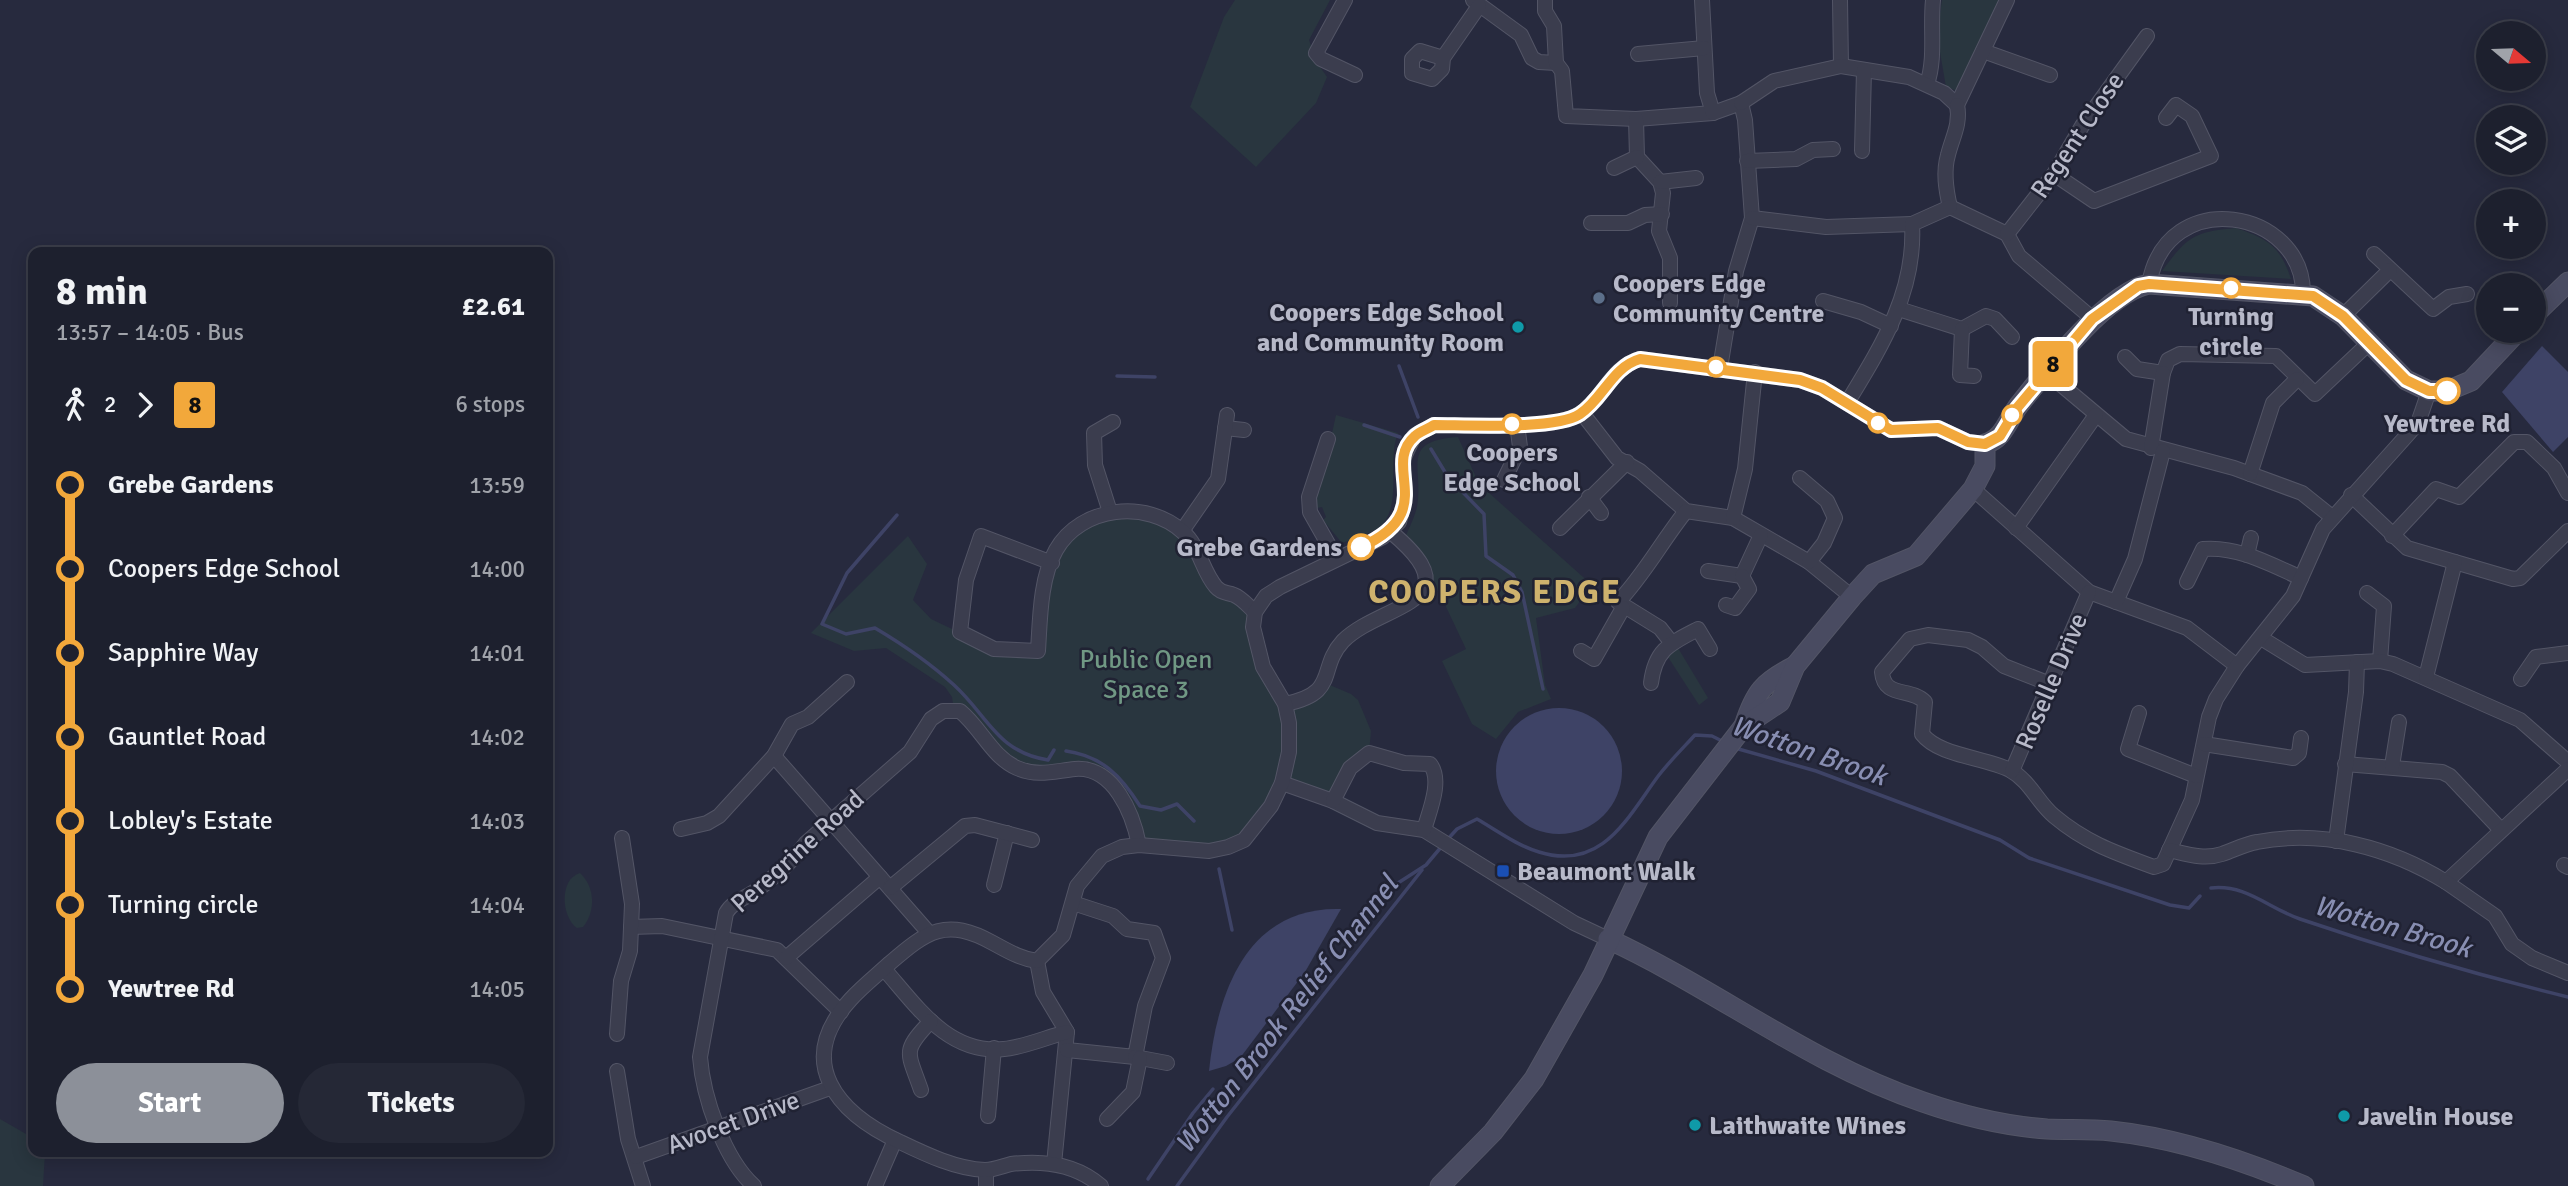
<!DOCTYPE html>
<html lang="en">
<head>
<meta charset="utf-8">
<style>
	body { margin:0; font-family:Signika,sans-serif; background:#252836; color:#f1f3f6; height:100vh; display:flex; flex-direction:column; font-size:26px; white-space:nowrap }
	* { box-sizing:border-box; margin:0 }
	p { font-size:23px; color:#a0a3aa }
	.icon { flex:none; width:38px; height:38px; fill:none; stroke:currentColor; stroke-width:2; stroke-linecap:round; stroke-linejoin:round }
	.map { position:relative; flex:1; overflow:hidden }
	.details { position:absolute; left:28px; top:247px; width:525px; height:910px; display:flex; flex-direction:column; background:#1d202e; border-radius:14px; box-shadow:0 4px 18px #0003,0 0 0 2px #3b3e4a }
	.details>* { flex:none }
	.badge { padding:0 14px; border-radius:5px; font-size:24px; line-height:46px }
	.needle { width:46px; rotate:109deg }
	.tools { position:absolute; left:2476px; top:21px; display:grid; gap:14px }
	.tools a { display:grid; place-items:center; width:70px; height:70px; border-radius:50%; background:#1d202e; box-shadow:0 4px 18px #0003,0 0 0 2px #3b3e4a; font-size:35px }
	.map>.badge { position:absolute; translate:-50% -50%; box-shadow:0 0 0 4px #fff }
	.legs { display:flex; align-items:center; gap:10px; height:77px; padding:0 28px; font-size:23px }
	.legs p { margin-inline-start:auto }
	.headline { display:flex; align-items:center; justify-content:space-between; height:119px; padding:0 28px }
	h1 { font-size:38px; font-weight:800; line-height:52px }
	.button { display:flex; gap:14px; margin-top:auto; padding:14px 28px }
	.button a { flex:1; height:80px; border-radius:42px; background:#8c9099; color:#fff; font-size:28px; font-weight:800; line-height:80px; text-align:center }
	.button a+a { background:#252836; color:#f1f3f6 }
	ul { padding:0 28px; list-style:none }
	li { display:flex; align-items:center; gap:24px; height:84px; font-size:26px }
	li i { display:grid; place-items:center; width:10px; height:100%; margin:0 9px; background:currentColor }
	li i::after { content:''; width:18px; height:18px; margin:-9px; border:5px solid; border-radius:50%; background:#1d202e }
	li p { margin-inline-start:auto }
	li:first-child i { background:linear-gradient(#0000 50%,currentColor 0) }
	li:last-child i { background:linear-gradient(currentColor 50%,#0000 0) }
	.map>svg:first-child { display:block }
	.green { fill:#29363f }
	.water { fill:#3e4366 }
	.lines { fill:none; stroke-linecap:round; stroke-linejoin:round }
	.stream { stroke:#3e4366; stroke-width:3.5 }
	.street-casing { stroke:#535566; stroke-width:16 }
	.secondary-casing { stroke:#535566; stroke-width:21 }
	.street { stroke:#3b3d4e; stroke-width:14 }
	.secondary { stroke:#494b61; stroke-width:19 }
	.line-1-casing { stroke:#fff; stroke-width:16 }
	.line-1 { stroke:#f2a83b; stroke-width:10 }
	.stop-1-dot { fill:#fff; stroke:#f2a83b; stroke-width:3.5 }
	.service-dot { fill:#5c6f8a; stroke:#202233; stroke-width:2.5 }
	.culture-dot { fill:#0f9aa8; stroke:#202233; stroke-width:2.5 }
	.transit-dot { fill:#1a4fb4; stroke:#202233; stroke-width:2.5 }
	.labels { text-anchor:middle; stroke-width:5; stroke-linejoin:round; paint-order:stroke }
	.street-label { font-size:26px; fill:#b7b9c9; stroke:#202233 }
	.poi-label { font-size:26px; font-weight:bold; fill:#b7b9c9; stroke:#202233; text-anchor:start }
	.stop-label { font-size:26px; font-weight:bold; fill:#b7b9c9; stroke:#202233 }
	.park-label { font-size:26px; fill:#709884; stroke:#202233 }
	.water-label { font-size:28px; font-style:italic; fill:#888eb2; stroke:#202233 }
	.district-label { font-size:33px; font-weight:bold; letter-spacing:2px; fill:#ceb26d; stroke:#202233 }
</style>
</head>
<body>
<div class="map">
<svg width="2568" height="1186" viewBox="0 0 2568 1186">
	<rect width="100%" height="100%" fill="#272a3e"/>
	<g class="green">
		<path d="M1235,0H1330L1309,40L1316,61L1327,77L1316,103L1256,167L1190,107L1224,17Z"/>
		<path d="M1942,0H2003L1958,91L1946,87L1937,35Z"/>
		<path d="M2236,228C2268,239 2280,246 2291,279L2162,271C2187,237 2193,232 2236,228Z"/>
		<path d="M1336,415L1398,433C1386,463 1404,508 1378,528C1368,535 1353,539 1342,543L1323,520L1326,517L1322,507L1317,508L1315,493H1319Z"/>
		<path d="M1458,437L1479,484L1592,585L1575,608L1536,618L1545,685L1551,699L1518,712L1496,739L1472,724L1442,661L1466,649L1439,592L1425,580L1403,543C1407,532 1414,519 1417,507C1424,467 1399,441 1458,437Z"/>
		<path d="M1110,512L1171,523L1214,586L1255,612L1253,627L1285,704L1325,683L1351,694L1358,700L1371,731L1369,753L1333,801L1282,784L1271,806L1228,847L1139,845L1103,777L1016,767L954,710L952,697L945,687L886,648L854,651L811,633L908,536L927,564L913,600L931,619L994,649L1037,651L1056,550Z"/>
		<path d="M1678,648L1708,698L1699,705L1668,657Z"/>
		<path d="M580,873C595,887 596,911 583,927L577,928C561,917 559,879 580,873Z"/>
		<path d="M0,1119L33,1138V1152H45L43,1186H0Z"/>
	</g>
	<g class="water">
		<path d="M2542,346L2568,372V437L2553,452L2502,392Z"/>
		<circle cx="1559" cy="771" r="63"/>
		<path d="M1341,909L1305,972L1240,1058L1226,1066L1209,1071C1217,993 1247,906 1341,909Z"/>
	</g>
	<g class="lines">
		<g class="stream">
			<path d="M1399,366L1418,417"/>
			<path d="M1117,376L1155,377"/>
			<path d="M1364,425L1400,437"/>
			<path d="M1431,449L1448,477L1484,514L1486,556L1513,575L1522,592L1543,689"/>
			<path d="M897,515L847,573L822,624L846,634L875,628C902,644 931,664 954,685C988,716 997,752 1048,760L1054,750"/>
			<path d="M1735,748L1816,771L2000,840L2029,858L2170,905L2189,908L2200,896"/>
			<path d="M1066,751C1102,756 1121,776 1140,806L1161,810L1177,804L1194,821"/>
			<path d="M1447,840L1457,829L1477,819C1496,830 1518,846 1539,852C1603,872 1628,816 1659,775C1670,761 1683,748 1695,735L1712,736L1722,741"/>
			<path d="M1219,869L1232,930"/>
			<path d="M2211,888C2246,884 2268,908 2300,919C2388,949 2478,975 2568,997"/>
			<path d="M1384,892L1426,865L1442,846"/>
			<path d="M1148,1179L1193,1113L1213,1089"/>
			<path d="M1177,1186L1227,1117L1422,870"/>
		</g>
		<defs>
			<g id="street">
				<path d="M1345,0L1316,53L1321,59L1355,75"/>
				<path d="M1473,0L1521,35L1532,58L1539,62L1556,63"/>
				<path d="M1545,0V11L1554,26L1556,63L1562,71L1566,116L1636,119L1713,113"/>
				<path d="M1702,0L1707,93L1713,113L1741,103L1745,120L1752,218L1736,271L1720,368"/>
				<path d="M1840,0L1841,66"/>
				<path d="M1983,51L2050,75"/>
				<path d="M1638,54L1704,48"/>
				<path d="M1443,58L1420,51L1412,59V73L1432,79L1442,69L1443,58L1479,6"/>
				<path d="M1927,84C1936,58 1930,29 1933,0"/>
				<path d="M1741,103L1774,81L1841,66L1909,77L1944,93L1957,105"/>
				<path d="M1957,105L2007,0"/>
				<path d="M1636,119L1637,157L1660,182L1663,193L1659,231L1670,258V303"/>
				<path d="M1862,151L1864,70"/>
				<path d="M1747,161L1796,159L1813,150L1833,149"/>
				<path d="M1614,168L1637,157"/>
				<path d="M2054,174L2094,201L2211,156L2192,116L2176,105L2166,118"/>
				<path d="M1660,182L1696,178"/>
				<path d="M1950,207L2007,234L2019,256L2093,319"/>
				<path d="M1950,207C1946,190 1943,172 1948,155C1952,138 1961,124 1957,105"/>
				<path d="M1752,218L1826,227L1912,224"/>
				<path d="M1591,223H1628L1645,215L1662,214"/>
				<path d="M2007,234L2054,174L2082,126L2147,36"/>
				<path d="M2374,254L2433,309L2449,297L2467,294"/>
				<path d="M2149,284C2167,184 2304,209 2303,294"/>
				<path d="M1823,301L1861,312L1891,326"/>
				<path d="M1899,309L1962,329L1986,316L1995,319L2012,337"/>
				<path d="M2343,316L2390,270"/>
				<path d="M1962,329L1960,375L1974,376"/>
				<path d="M2125,357L2137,369L2163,373L2168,360L2180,354L2276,356L2315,394L2369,343"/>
				<path d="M2046,372L2126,439L2234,468L2302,493L2332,517"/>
				<path d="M1847,403C1881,347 1916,292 1912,224L1950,207"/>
				<path d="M1582,413L1617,458L1640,471L1686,511L1733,518L1809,562L1852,597"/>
				<path d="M1225,428L1244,430"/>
				<path d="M1328,439L1309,497L1310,512L1336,558"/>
				<path d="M2151,448L2163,373"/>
				<path d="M1404,457L1414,436L1434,425C1467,425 1555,430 1580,414C1603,399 1612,366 1640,359L1800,380L1822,388L1891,430L1938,428L1968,442L1985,444"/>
				<path d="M2250,474L2273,403L2297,379"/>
				<path d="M1800,478L1827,501L1835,518L1824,543L1809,562"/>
				<path d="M1504,480L1520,447L1517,424"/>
				<path d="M1973,489L2089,592L2187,628L2237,666"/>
				<path d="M2351,495L2407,548L2513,579L2520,578L2568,531"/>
				<path d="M1589,497L1601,513"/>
				<path d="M1110,512L1095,465L1094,433L1113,422"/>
				<path d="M1733,518L1745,469L1755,372"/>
				<path d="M1560,528L1627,462"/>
				<path d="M2016,528L2096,415"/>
				<path d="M1182,531L1218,479L1227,415"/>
				<path d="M2392,536L2436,489L2459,497L2514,442H2527L2554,468L2568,493"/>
				<path d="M2247,555L2251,538"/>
				<path d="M1052,563L981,536L966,580L960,632L994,649L1038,651C1040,620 1040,578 1056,550C1081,506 1147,499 1183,532C1200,547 1202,571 1216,587C1222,594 1227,592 1234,595C1242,598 1249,607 1255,612"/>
				<path d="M1708,571L1742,576L1761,535"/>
				<path d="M2187,582L2203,549C2238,546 2270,564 2301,578"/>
				<path d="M2367,593L2384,606L2380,661"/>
				<path d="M2116,602L2135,559L2163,451"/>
				<path d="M1726,605L1735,608L1749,589L1742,576"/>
				<path d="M2261,638L2305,665L2380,661L2393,664L2520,720L2568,762"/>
				<path d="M1671,642L1660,628L1618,602C1644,575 1662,541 1686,511"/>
				<path d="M1581,651L1594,659L1623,608"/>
				<path d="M2426,677L2455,562"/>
				<path d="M2521,679L2536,657L2568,653"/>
				<path d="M1651,683C1655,650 1669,644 1698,629L1710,649"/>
				<path d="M2050,684L2004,666L1982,647L1968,640L1928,635L1910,639L1882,672C1884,699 1911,687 1925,702L1922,734C1939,756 1984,757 2010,770C2030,781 2038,803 2054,816C2086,843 2116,853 2154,867L2163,864L2192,800L2209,717L2216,699L2237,666L2293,596L2323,529L2418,423L2429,391"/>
				<path d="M1285,704C1340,693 1317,669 1343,641C1381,603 1477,604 1391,532"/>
				<path d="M2139,713L2128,749L2196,776"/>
				<path d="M2204,744L2293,758L2299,753L2301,738"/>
				<path d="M774,756L929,933"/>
				<path d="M2345,764L2442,772L2450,776L2501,830"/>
				<path d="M2392,766L2399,722"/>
				<path d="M2012,771L2089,592"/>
				<path d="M1282,783L1333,801L1377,823L1424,830L1574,923L1608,939"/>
				<path d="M1333,801L1350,768L1369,753L1404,763L1430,764C1443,780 1429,812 1424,830"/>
				<path d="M681,829L707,823L719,816L774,756L792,724L808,717L847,682"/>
				<path d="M2336,841L2356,692L2357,662"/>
				<path d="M2169,850C2187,854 2204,860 2222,854C2234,850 2245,844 2257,842C2323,829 2391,848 2446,882L2568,769"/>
				<path d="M2564,865L2568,867"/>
				<path d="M2446,882L2495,916L2512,944L2532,958L2568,973"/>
				<path d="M994,885L1007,833"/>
				<path d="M890,888L965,826L975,825L1032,840"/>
				<path d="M631,927L662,926L777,950L841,1012"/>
				<path d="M786,958L880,877"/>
				<path d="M1037,961L1043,992L1067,1032L1054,1164"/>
				<path d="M884,969C916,1005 948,1055 1004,1049C1025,1047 1047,1037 1067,1032"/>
				<path d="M617,1034L621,981L630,951L632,904L622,838"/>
				<path d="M1067,1050L1135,1057L1145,1006L1163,958L1154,933L1127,929L1113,916L1073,903"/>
				<path d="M1135,1057L1167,1063"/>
				<path d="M617,1071L628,1139L643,1186"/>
				<path d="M921,1090C908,1052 901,1052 931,1021"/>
				<path d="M988,1116L994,1048"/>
				<path d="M1107,1119L1133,1092L1140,1058"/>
				<path d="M636,1157L830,1088"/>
				<path d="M754,1186C724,1159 703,1097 700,1057L726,913C733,901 746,898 757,890C776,876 792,862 806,843L910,752L931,719L943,711H960C981,728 992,757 1017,768C1038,777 1054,771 1075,769C1114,766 1133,814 1139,845"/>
				<path d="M875,1186L895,1140"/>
				<path d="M986,1186V1170"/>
				<path d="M1101,1186C1076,1164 1044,1160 1011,1164C1003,1166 994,1170 985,1170C956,1169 925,1154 900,1142C837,1113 793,1062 851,999C863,986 877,975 890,963C927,931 946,917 993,943C1008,951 1021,959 1037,961L1063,935L1077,886L1102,856L1122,847L1139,845L1209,851L1228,847L1244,840L1271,806L1282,783L1289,752V723L1285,704L1263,667L1253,627L1255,612L1266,596L1280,587L1383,537L1399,522L1404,503"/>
			</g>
			<g id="secondary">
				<path d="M2534,315L2568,282"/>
				<path d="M1744,726C1755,692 1763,682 1795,666"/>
				<path d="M1608,939C1716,989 1810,1064 1923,1102C1963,1116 2006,1126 2047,1129C2068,1130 2090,1129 2111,1131C2178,1138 2243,1160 2304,1186"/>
				<path d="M1440,1186L1493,1132L1534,1079L1593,975L1658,837L1744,726L1780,702L1795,666L1852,597L1873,574L1916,556L1973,489L1985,466V444C2004,439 2008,419 2019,405C2046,371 2107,292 2149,284L2313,296L2343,316L2406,380L2429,391H2447L2471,381L2518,331"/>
			</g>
		</defs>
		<use href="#street" class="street-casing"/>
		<use href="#secondary" class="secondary-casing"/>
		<use href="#street" class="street"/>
		<use href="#secondary" class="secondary"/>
	</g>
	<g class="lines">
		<defs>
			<path id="line-1" d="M1361,547C1441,511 1380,467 1415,436C1420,431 1428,429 1434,425C1467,425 1556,430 1580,414C1603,399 1612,367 1640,359L1800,380L1822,388L1891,430L1938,428L1968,442L1985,444L2000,436L2017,408L2092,319L2138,286L2149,284L2313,296L2343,316L2406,380L2429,391H2447"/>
		</defs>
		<use href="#line-1" class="line-1-casing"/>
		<use href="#line-1" class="line-1"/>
	</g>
	<g class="stop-1-dot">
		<circle cx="2231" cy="288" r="9"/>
		<circle cx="1716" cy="367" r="9"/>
		<circle cx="2447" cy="391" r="12"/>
		<circle cx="2012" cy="415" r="9"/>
		<circle cx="1878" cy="423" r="9"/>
		<circle cx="1512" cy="424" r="9"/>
		<circle cx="1361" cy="547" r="12"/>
	</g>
	<circle class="service-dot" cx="1599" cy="298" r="7"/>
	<g class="culture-dot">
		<circle cx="1518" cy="327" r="7"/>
		<circle cx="2344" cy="1116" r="7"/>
		<circle cx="1695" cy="1125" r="7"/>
	</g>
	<rect class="transit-dot" x="1496" y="864" width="14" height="14" rx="3.5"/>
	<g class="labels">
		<g class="street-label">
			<text transform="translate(2077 135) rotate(-56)" y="9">Regent Close</text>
			<text transform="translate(2051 681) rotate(-67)" y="9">Roselle Drive</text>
			<text transform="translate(797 851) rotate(-42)" y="9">Peregrine Road</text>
			<text transform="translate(733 1122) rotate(-20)" y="9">Avocet Drive</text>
		</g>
		<g class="poi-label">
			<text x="1613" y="292">Coopers Edge<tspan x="1613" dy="30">Community Centre</tspan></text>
			<text x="1504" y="321" text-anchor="end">Coopers Edge School<tspan x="1504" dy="30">and Community Room</tspan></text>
			<text x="1517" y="880">Beaumont Walk</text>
			<text x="2358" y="1125">Javelin House</text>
			<text x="1709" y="1134">Laithwaite Wines</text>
		</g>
		<g class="stop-label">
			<text x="2231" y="325">Turning<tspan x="2231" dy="30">circle</tspan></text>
			<text x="2447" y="432">Yewtree Rd</text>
			<text x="1512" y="461">Coopers<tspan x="1512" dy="30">Edge School</tspan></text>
			<text x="1342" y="556" text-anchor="end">Grebe Gardens</text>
		</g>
		<g class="park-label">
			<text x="1146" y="668">Public Open<tspan x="1146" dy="30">Space 3</tspan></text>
		</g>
		<g class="water-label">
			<text transform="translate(1809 750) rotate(19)" y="10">Wotton Brook</text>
			<text transform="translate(2393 926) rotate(16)" y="10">Wotton Brook</text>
			<text transform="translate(1286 1014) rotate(-52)" y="10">Wotton Brook Relief Channel</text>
		</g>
		<g class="district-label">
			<text x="1495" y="603">COOPERS EDGE</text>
		</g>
	</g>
</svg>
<div class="tools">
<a><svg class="needle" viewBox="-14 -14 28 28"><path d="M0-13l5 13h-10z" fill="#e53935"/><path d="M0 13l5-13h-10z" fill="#a0a3aa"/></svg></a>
<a><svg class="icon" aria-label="layers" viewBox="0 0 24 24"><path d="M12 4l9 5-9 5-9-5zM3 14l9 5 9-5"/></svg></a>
<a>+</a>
<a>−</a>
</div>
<b class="badge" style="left:2053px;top:364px;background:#f2a83b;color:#111">8</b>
<section class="details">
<div class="headline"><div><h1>8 min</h1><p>13:57 – 14:05 · Bus</p></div><b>£2.61</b></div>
<div class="legs"><svg class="icon" aria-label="walk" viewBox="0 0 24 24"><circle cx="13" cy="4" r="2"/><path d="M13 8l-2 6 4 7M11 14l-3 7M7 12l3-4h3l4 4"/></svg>2<svg class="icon" aria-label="forward" viewBox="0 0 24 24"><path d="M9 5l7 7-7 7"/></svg><b class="badge" style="background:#f2a83b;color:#111">8</b><p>6 stops</p></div>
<ul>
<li><i style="color:#f2a83b"></i><b>Grebe Gardens</b><p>13:59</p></li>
<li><i style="color:#f2a83b"></i><span>Coopers Edge School</span><p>14:00</p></li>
<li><i style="color:#f2a83b"></i><span>Sapphire Way</span><p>14:01</p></li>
<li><i style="color:#f2a83b"></i><span>Gauntlet Road</span><p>14:02</p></li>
<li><i style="color:#f2a83b"></i><span>Lobley's Estate</span><p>14:03</p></li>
<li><i style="color:#f2a83b"></i><span>Turning circle</span><p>14:04</p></li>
<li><i style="color:#f2a83b"></i><b>Yewtree Rd</b><p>14:05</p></li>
</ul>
<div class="button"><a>Start</a><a>Tickets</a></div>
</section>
</div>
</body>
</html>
